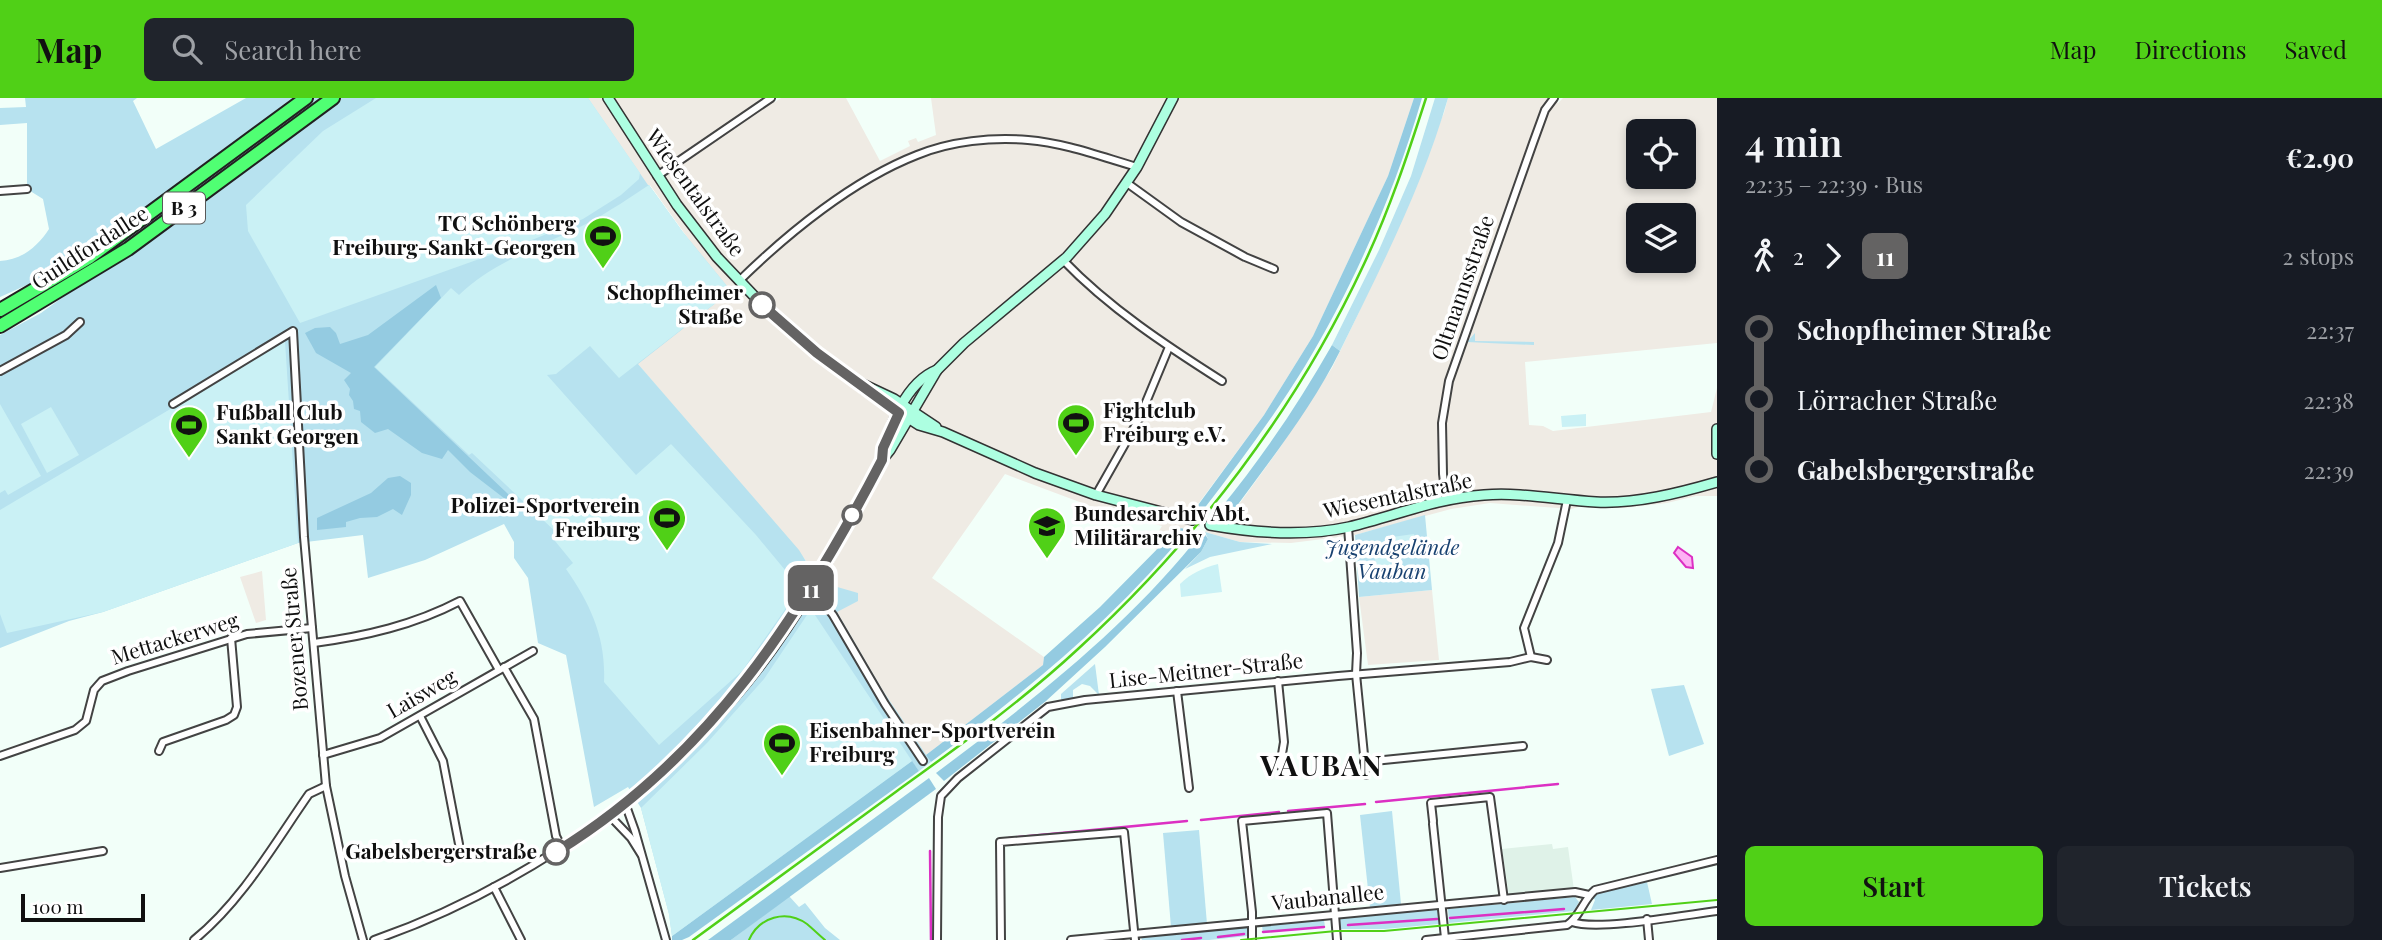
<!DOCTYPE html>
<html lang="en">
<head>
<meta charset="utf-8">
<style>
	body { margin:0; font-family:"Playfair Display",serif; background:#20242c; color:#f1f3f6; height:100vh; display:flex; flex-direction:column; font-size:26px; white-space:nowrap }
	* { box-sizing:border-box; margin:0 }
	p { font-size:23px; color:#9ea1a6 }
	.icon { flex:none; width:38px; height:38px; fill:none; stroke:currentColor; stroke-width:2; stroke-linecap:round; stroke-linejoin:round }
	.map { position:relative; flex:1; overflow:hidden }
	.details { display:flex; flex-direction:column; background:#171b24; width:665px }
	.details>* { flex:none }
	.badge { padding:0 14px; border-radius:10px; font-size:24px; line-height:46px }
	.controls { position:absolute; left:1626px; top:21px; display:grid; gap:14px }
	.controls a { display:grid; place-items:center; width:70px; height:70px; border-radius:10px; background:#171b24; box-shadow:0 4px 10px #0003; font-size:35px }
	.scale { position:absolute; left:21px; bottom:18px; width:124px; box-sizing:border-box; padding-left:7px; border:4px solid #101010; border-top:0; font-size:19px; line-height:24px; white-space:nowrap; color:#101010; -webkit-text-stroke:5px #fff; paint-order:stroke }
	.map>.badge { position:absolute; translate:-50% -50%; box-shadow:0 0 0 4px #fff }
	.legs { display:flex; align-items:center; gap:10px; height:77px; padding:0 28px; font-size:23px }
	.legs p { margin-inline-start:auto }
	.summary { display:flex; align-items:center; justify-content:space-between; height:119px; padding:0 28px }
	h1 { font-size:38px; font-weight:600; line-height:52px }
	.primary-button { display:flex; gap:14px; margin-top:auto; padding:14px 28px }
	.primary-button a { flex:1; height:80px; border-radius:10px; background:#50d017; color:#111; font-size:28px; font-weight:600; line-height:80px; text-align:center }
	.primary-button a+a { background:#20242c; color:#f1f3f6 }
	ul { padding:0 28px; list-style:none }
	li { display:flex; align-items:center; gap:24px; height:70px; font-size:26px }
	li i { display:grid; place-items:center; width:10px; height:100%; margin:0 9px; background:currentColor }
	li i::after { content:''; width:18px; height:18px; margin:-9px; border:5px solid; border-radius:50%; background:#171b24 }
	li p { margin-inline-start:auto }
	li:first-child i { background:linear-gradient(#0000 50%,currentColor 0) }
	li:last-child i { background:linear-gradient(currentColor 50%,#0000 0) }
	header { display:flex; align-items:center; gap:42px; box-sizing:border-box; height:98px; padding:0 35px; background:#50d017; color:#111 }
	header strong { font-size:33px }
	nav { display:flex; gap:38px; margin-inline-start:auto; font-size:24px }
	.search { width:490px; height:63px; background:#20242c; display:flex; align-items:center; gap:18px; box-sizing:border-box; padding:0 24px; border-radius:10px; color:#9ea1a6; font-size:26px }
	main { display:flex; flex:1; min-height:0 }
	.map>svg:first-child { display:block }
	.industrial { fill:#efebe4; fill-rule:evenodd }
	.green { fill:#b7e2ef }
	.forest { fill:#94cbe1 }
	.pitch { fill:#caf1f5 }
	.plaza { fill:#dff2e8 }
	.water { fill:#fdb1f4; stroke:#dc30c3; stroke-width:2 }
	.lines { fill:none; stroke-linecap:round; stroke-linejoin:round }
	.stream { stroke:#dc30c3; stroke-width:2.5 }
	.secondary-tunnel { stroke:#d0dbd6; stroke-width:9; stroke-dasharray:9 4.5; stroke-linecap:butt }
	.street-casing { stroke:#434343; stroke-width:10 }
	.secondary-casing { stroke:#323232; stroke-width:12 }
	.highway-casing { stroke:#212121; stroke-width:16 }
	.street { stroke:#fff; stroke-width:6 }
	.secondary { stroke:#adffe1; stroke-width:9 }
	.highway { stroke:#50ff73; stroke-width:12 }
	.tram { stroke:#50d017; stroke-width:2 }
	.rail { stroke:#50d017; stroke-width:2.5 }
	.line-1-casing { stroke:#fff; stroke-width:16 }
	.line-1 { stroke:#646363; stroke-width:10 }
	.stop-1-dot { fill:#fff; stroke:#646363; stroke-width:3.5 }
	.labels { text-anchor:middle; stroke-width:7; stroke-linejoin:round; paint-order:stroke }
	.shield { fill:#fff; stroke:#585858; stroke-width:2 }
	.shield-label { font-size:19px; font-weight:bold; fill:#101010 }
	.street-label { font-size:21px; fill:#101010; stroke:#fff }
	.poi-label { font-size:21px; font-weight:bold; fill:#101010; stroke:#fff; text-anchor:start }
	.stop-label { font-size:21px; font-weight:bold; fill:#101010; stroke:#fff; text-anchor:end }
	.park-label { font-size:21px; font-style:italic; fill:#184170; stroke:#fff }
	.district-label { font-size:28px; font-weight:bold; letter-spacing:2px; fill:#101010; stroke:#fff }
</style>
</head>
<body>
<header>
<strong>Map</strong>
<div class="search"><svg class="icon" aria-label="search" viewBox="0 0 24 24"><circle cx="10" cy="10" r="6"/><path d="M15 15l6 6"/></svg>Search here</div>
<nav><a>Map</a><a>Directions</a><a>Saved</a></nav>
</header>
<main>
<div class="map">
<svg width="1717" height="842" viewBox="0 0 1717 842">
	<rect width="100%" height="100%" fill="#f2fff9"/>
	<g class="industrial">
		<path d="M588,0H772L775,4L781,0H846L880,63L910,48L908,43L916,40L918,44L936,37L931,0H1414L1388,78L1313,238L1264,317L1193,413L1200,416L1188,431L1178,430L1157,452L1150,447L1162,428L1093,409L1005,376L932,480L1044,559L1043,567L926,657L883,593L807,464L637,265L702,160L650,87L648,88Z"/>
		<path d="M1448,0H1553L1558,5L1563,0H1717V245L1525,264L1529,327L1543,328L1553,333L1711,314L1717,290V398H1696L1667,405L1624,410L1578,409L1571,411L1490,405L1451,411L1355,437L1291,445L1240,444L1205,434L1215,417L1229,420L1279,351L1332,270L1359,214L1444,15ZM1638,33H1684V79H1638ZM1638,117H1684V163H1638Z"/>
		<path d="M262,473L266,522L256,525L240,479Z"/>
		<path d="M1432,492L1439,562L1368,567L1359,499Z"/>
	</g>
	<g class="green">
		<path d="M25,0H137L133,3L156,51L246,0H300L71,162L38,182L0,199V163C22,162 38,148 49,131L43,101L27,91V25L0,27V10L26,9Z"/>
		<path d="M314,0H321L118,150L0,222V219L116,147Z"/>
		<path d="M338,0H588L648,87H649L682,133L731,193L638,266L799,452L823,491L827,486L858,495V503L837,514L883,593L931,664L919,673L912,664L672,838L669,816L641,710L628,689L594,709L566,557L538,545L528,480L514,460V444L504,426L425,462L368,480L363,437L298,445L103,514L69,523L0,550V237L41,215Z"/>
		<path d="M1435,0H1448C1423,88 1380,171 1340,253L1332,247L1379,152L1411,78Z"/>
		<path d="M1475,235V243L1534,244V247L1467,244Z"/>
		<path d="M1425,417L1432,492L1359,499L1355,437Z"/>
		<path d="M1205,434L1240,444L1272,446L1210,459L1185,471L1201,454L1208,441Z"/>
		<path d="M1095,566L1099,597L1090,588L1082,586L1073,592V600L1061,602V596Z"/>
		<path d="M1684,587L1704,646L1669,658L1651,591Z"/>
		<path d="M1392,713L1401,806L1370,810L1360,717Z"/>
		<path d="M1199,732L1207,826L1171,829L1163,735Z"/>
		<path d="M1647,784L1652,806L1591,812L1595,802L1593,799L1599,795Z"/>
		<path d="M789,798L799,809L805,805L825,830L840,842H731Z"/>
		<path d="M1575,799L1579,804L1574,813L1449,825L1448,811Z"/>
		<path d="M1438,810L1439,826L1385,831H1340L1339,821L1381,814Z"/>
		<path d="M1324,822L1325,829L1263,835L1262,828Z"/>
		<path d="M1247,829L1248,838L1209,842H1142L1141,839Z"/>
	</g>
	<g class="forest">
		<path d="M1414,0H1422C1395,93 1355,185 1305,268C1273,320 1237,368 1200,416L1193,414L1264,317L1313,238L1388,78Z"/>
		<path d="M436,187L441,200L374,269L507,395L520,409L518,411L470,374L448,352L442,361L422,355L388,331L375,335L361,324L360,313L354,311L353,303L349,297L350,291L344,282L351,275L316,255L305,235L315,230L330,229L336,235L340,246L368,237Z"/>
		<path d="M1332,247L1340,253C1311,312 1267,366 1228,420L1215,417C1259,364 1298,307 1332,247Z"/>
		<path d="M400,378L411,385V397L402,417L393,411L377,419L360,420L346,424V429L317,432V420L371,395L388,380Z"/>
		<path d="M1178,430L1188,431C1115,521 1024,595 931,664L926,657L1043,567L1044,559L1100,509Z"/>
		<path d="M1203,433L1208,441L1201,454L1105,549L1046,603L944,683L936,675C1032,603 1129,528 1203,433Z"/>
		<path d="M912,663L919,673L689,839L682,842H672V838Z"/>
		<path d="M929,680L936,691L731,842H708Z"/>
	</g>
	<g class="pitch">
		<path d="M376,0H588L640,75L639,81L621,97L583,121L527,144L300,225L248,133L246,107L323,33Z"/>
		<path d="M649,87L682,133L731,193L619,280L590,248L556,276L547,277L636,377L671,346L756,437L800,490L742,573L659,647L604,584C606,540 591,507 566,471L573,465L555,443L559,437L472,355L469,357L375,269L451,190L459,197C495,162 546,147 590,124C610,113 631,99 649,87Z"/>
		<path d="M285,243L298,445L103,514L7,535L0,516V412Z"/>
		<path d="M0,306L41,378L8,397L5,392L0,395Z"/>
		<path d="M51,309L79,357L47,375L21,326Z"/>
		<path d="M1586,316V328L1562,329L1561,318Z"/>
		<path d="M1414,436L1416,450L1395,454L1392,439Z"/>
		<path d="M1389,450L1391,473L1376,475L1374,452Z"/>
		<path d="M1218,466L1222,494L1181,499L1180,486C1191,475 1203,470 1218,466Z"/>
		<path d="M811,511L912,663L672,838L669,816L641,710L707,645L764,581Z"/>
	</g>
	<path class="plaza" d="M1552,746L1553,751L1568,749L1575,799L1510,804L1502,751Z"/>
	<path class="water" d="M1678,449L1692,459L1693,470L1686,469L1674,455Z"/>
	<g class="lines">
		<g class="stream">
			<path d="M1376,704L1558,686"/>
			<path d="M1288,713L1365,706"/>
			<path d="M1201,722L1279,714"/>
			<path d="M999,741L1187,723"/>
			<path d="M930,753L931,842"/>
			<path d="M1450,820L1564,811"/>
			<path d="M1348,827L1437,821"/>
			<path d="M1263,834L1324,829"/>
			<path d="M1218,839L1244,836"/>
			<path d="M1182,842L1201,840"/>
		</g>
		<path class="secondary-tunnel" d="M1192,422L1210,427"/>
		<defs>
			<g id="street">
				<path d="M657,78L771,0"/>
				<path d="M1127,85L1181,124L1245,159L1274,171"/>
				<path d="M0,93L27,91"/>
				<path d="M1063,162C1109,210 1167,248 1222,283"/>
				<path d="M739,183C788,135 853,82 917,57C951,43 992,39 1028,42C1065,45 1102,59 1137,69"/>
				<path d="M0,273L66,237L80,224"/>
				<path d="M173,306L293,233L304,439L326,688L345,778L363,842"/>
				<path d="M1096,397L1139,321L1169,249"/>
				<path d="M1446,401L1443,376L1442,325L1449,283L1533,45L1545,12L1554,0"/>
				<path d="M1348,429L1357,555L1356,576L1366,677"/>
				<path d="M811,489L833,517L885,606L923,663"/>
				<path d="M314,545C366,538 414,527 460,503L499,572"/>
				<path d="M1531,559L1524,530L1558,445L1567,402"/>
				<path d="M504,569L534,621L556,738L562,750"/>
				<path d="M1278,583L1284,644L1280,668"/>
				<path d="M1177,593L1189,690"/>
				<path d="M420,618L443,663L459,746"/>
				<path d="M159,653L163,644L226,622L234,617L237,609L231,540"/>
				<path d="M323,657L380,640L533,553"/>
				<path d="M0,658L75,632L86,623L94,592L102,583L128,573L247,536L312,530"/>
				<path d="M1364,664L1523,648"/>
				<path d="M625,705L635,733L666,842"/>
				<path d="M1433,723L1431,705L1490,699L1504,802"/>
				<path d="M1433,726L1445,840"/>
				<path d="M0,770L103,753"/>
				<path d="M494,789L521,842"/>
				<path d="M1647,821L1649,842"/>
				<path d="M1572,824C1598,833 1685,817 1717,813"/>
				<path d="M194,842C242,803 274,746 309,696L326,688"/>
				<path d="M374,842C458,813 537,769 609,717L631,740L641,756"/>
				<path d="M937,842L938,719L941,698L958,680L1048,609L1085,602L1338,578L1510,564L1531,559L1547,562"/>
				<path d="M1001,842L1000,744L1124,734L1135,842"/>
				<path d="M1071,842L1575,794L1589,797"/>
				<path d="M1252,842V814L1242,723L1327,715L1337,842"/>
				<path d="M1426,842L1567,827C1580,819 1583,802 1595,792L1717,762"/>
			</g>
			<g id="secondary">
				<path d="M608,0L677,107L717,159L774,219L865,292L919,327L943,334L1035,375L1096,397L1192,422"/>
				<path d="M860,285L894,301L936,329"/>
				<path d="M1717,331V356"/>
				<path d="M882,360C888,330 906,284 937,272"/>
				<path d="M1210,427C1255,435 1303,439 1349,429C1395,418 1436,400 1484,397C1521,394 1558,402 1596,404C1636,406 1679,395 1717,384"/>
				<path d="M609,717C655,681 699,641 736,597C796,527 840,443 882,362L890,352L937,272L964,245L1067,159L1105,116L1137,69L1173,0"/>
			</g>
			<g id="highway">
				<path d="M0,212L90,159L306,0"/>
				<path d="M0,228L128,151L333,0"/>
			</g>
		</defs>
		<use href="#street" class="street-casing"/>
		<use href="#secondary" class="secondary-casing"/>
		<use href="#highway" class="highway-casing"/>
		<use href="#street" class="street"/>
		<use href="#secondary" class="secondary"/>
		<use href="#highway" class="highway"/>
		<g class="tram">
			<path d="M749,842C759,819 786,811 807,826C813,831 819,837 825,842"/>
			<path d="M1241,842L1336,833H1384L1717,802"/>
		</g>
		<path class="rail" d="M693,842C761,792 829,743 897,693C959,648 1022,603 1078,551C1196,443 1296,312 1364,166C1389,113 1408,56 1426,0"/>
	</g>
	<g class="lines">
		<defs>
			<path id="line-1" d="M556,754C709,660 801,518 882,362L883,350L899,315L817,255L762,207"/>
		</defs>
		<use href="#line-1" class="line-1-casing"/>
		<use href="#line-1" class="line-1"/>
	</g>
	<defs>
		<symbol id="stadium-pin" viewBox="-11 -11 22 30"><path d="M0 17L-7.5 6A9.5 9.5 0 1 1 7.5 6Z" fill="#50d017" stroke="#fff"/><path d="M0-5a6.5 5 0 1 0 0 10a6.5 5 0 1 0 0-10ZM-3.5-1.8h7v3.6h-7Z" fill="#111"/></symbol>
		<symbol id="university-pin" viewBox="-11 -11 22 30"><path d="M0 17L-7.5 6A9.5 9.5 0 1 1 7.5 6Z" fill="#50d017" stroke="#fff"/><path d="M0-5L7-2L0 1L-7-2ZM-4 1L0 2.5L4 1V4Q0 6-4 4Z" fill="#111"/></symbol>
	</defs>
	<g fill-rule="evenodd">
		<use href="#stadium-pin" x="581" y="116" width="44" height="60"/>
		<use href="#stadium-pin" x="1054" y="303" width="44" height="60"/>
		<use href="#stadium-pin" x="167" y="305" width="44" height="60"/>
		<use href="#stadium-pin" x="645" y="398" width="44" height="60"/>
		<use href="#university-pin" x="1025" y="406" width="44" height="60"/>
		<use href="#stadium-pin" x="760" y="623" width="44" height="60"/>
	</g>
	<g class="stop-1-dot">
		<circle cx="762" cy="207" r="12"/>
		<circle cx="852" cy="417" r="9"/>
		<circle cx="556" cy="754" r="12"/>
	</g>
	<g class="labels">
		<rect class="shield" x="163" y="94.5" width="42" height="31" rx="5"/>
		<g class="shield-label">
			<text x="184" y="117">B 3</text>
		</g>
		<g class="street-label">
			<text transform="translate(695 95) rotate(54)" y="7">Wiesentalstraße</text>
			<text transform="translate(90 150) rotate(-33)" y="7">Guildfordallee</text>
			<text transform="translate(1463 190) rotate(-71)" y="7">Oltmannsstraße</text>
			<text transform="translate(1398 398) rotate(-12)" y="7">Wiesentalstraße</text>
			<text transform="translate(175 541) rotate(-17)" y="7">Mettackerweg</text>
			<text transform="translate(295 541) rotate(-95)" y="7">Bozener Straße</text>
			<text transform="translate(1206 573) rotate(-6)" y="7">Lise-Meitner-Straße</text>
			<text transform="translate(422 596) rotate(-30)" y="7">Laisweg</text>
			<text transform="translate(1328 800) rotate(-6)" y="7">Vaubanallee</text>
		</g>
		<g class="poi-label">
			<text x="576" y="133" text-anchor="end">TC Schönberg<tspan x="576" dy="24">Freiburg-Sankt-Georgen</tspan></text>
			<text x="1103" y="320">Fightclub<tspan x="1103" dy="24">Freiburg e.V.</tspan></text>
			<text x="216" y="322">Fußball Club<tspan x="216" dy="24">Sankt Georgen</tspan></text>
			<text x="640" y="415" text-anchor="end">Polizei-Sportverein<tspan x="640" dy="24">Freiburg</tspan></text>
			<text x="1074" y="423">Bundesarchiv Abt.<tspan x="1074" dy="24">Militärarchiv</tspan></text>
			<text x="809" y="640">Eisenbahner-Sportverein<tspan x="809" dy="24">Freiburg</tspan></text>
		</g>
		<g class="stop-label">
			<text x="743" y="202">Schopfheimer<tspan x="743" dy="24">Straße</tspan></text>
			<text x="537" y="761">Gabelsbergerstraße</text>
		</g>
		<g class="park-label">
			<text x="1392" y="457">Jugendgelände<tspan x="1392" dy="24">Vauban</tspan></text>
		</g>
		<g class="district-label">
			<text x="1322" y="678">VAUBAN</text>
		</g>
	</g>
</svg>
<div class="controls">
<a><svg class="icon" aria-label="locate" viewBox="0 0 24 24"><circle cx="12" cy="12" r="6"/><path d="M12 2v4M12 18v4M2 12h4M18 12h4"/></svg></a>
<a><svg class="icon" aria-label="layers" viewBox="0 0 24 24"><path d="M12 4l9 5-9 5-9-5zM3 14l9 5 9-5"/></svg></a>
</div>
<div class="scale">100 m</div>
<b class="badge" style="left:811px;top:490px;background:#646363;color:#fff">11</b>
</div>
<section class="details">
<div class="summary"><div><h1>4 min</h1><p>22:35 – 22:39 · Bus</p></div><b>€2.90</b></div>
<div class="legs"><svg class="icon" aria-label="walk" viewBox="0 0 24 24"><circle cx="13" cy="4" r="2"/><path d="M13 8l-2 6 4 7M11 14l-3 7M7 12l3-4h3l4 4"/></svg>2<svg class="icon" aria-label="forward" viewBox="0 0 24 24"><path d="M9 5l7 7-7 7"/></svg><b class="badge" style="background:#646363;color:#fff">11</b><p>2 stops</p></div>
<ul>
<li><i style="color:#646363"></i><b>Schopfheimer Straße</b><p>22:37</p></li>
<li><i style="color:#646363"></i><span>Lörracher Straße</span><p>22:38</p></li>
<li><i style="color:#646363"></i><b>Gabelsbergerstraße</b><p>22:39</p></li>
</ul>
<div class="primary-button"><a>Start</a><a>Tickets</a></div>
</section>
</main>
</body>
</html>
